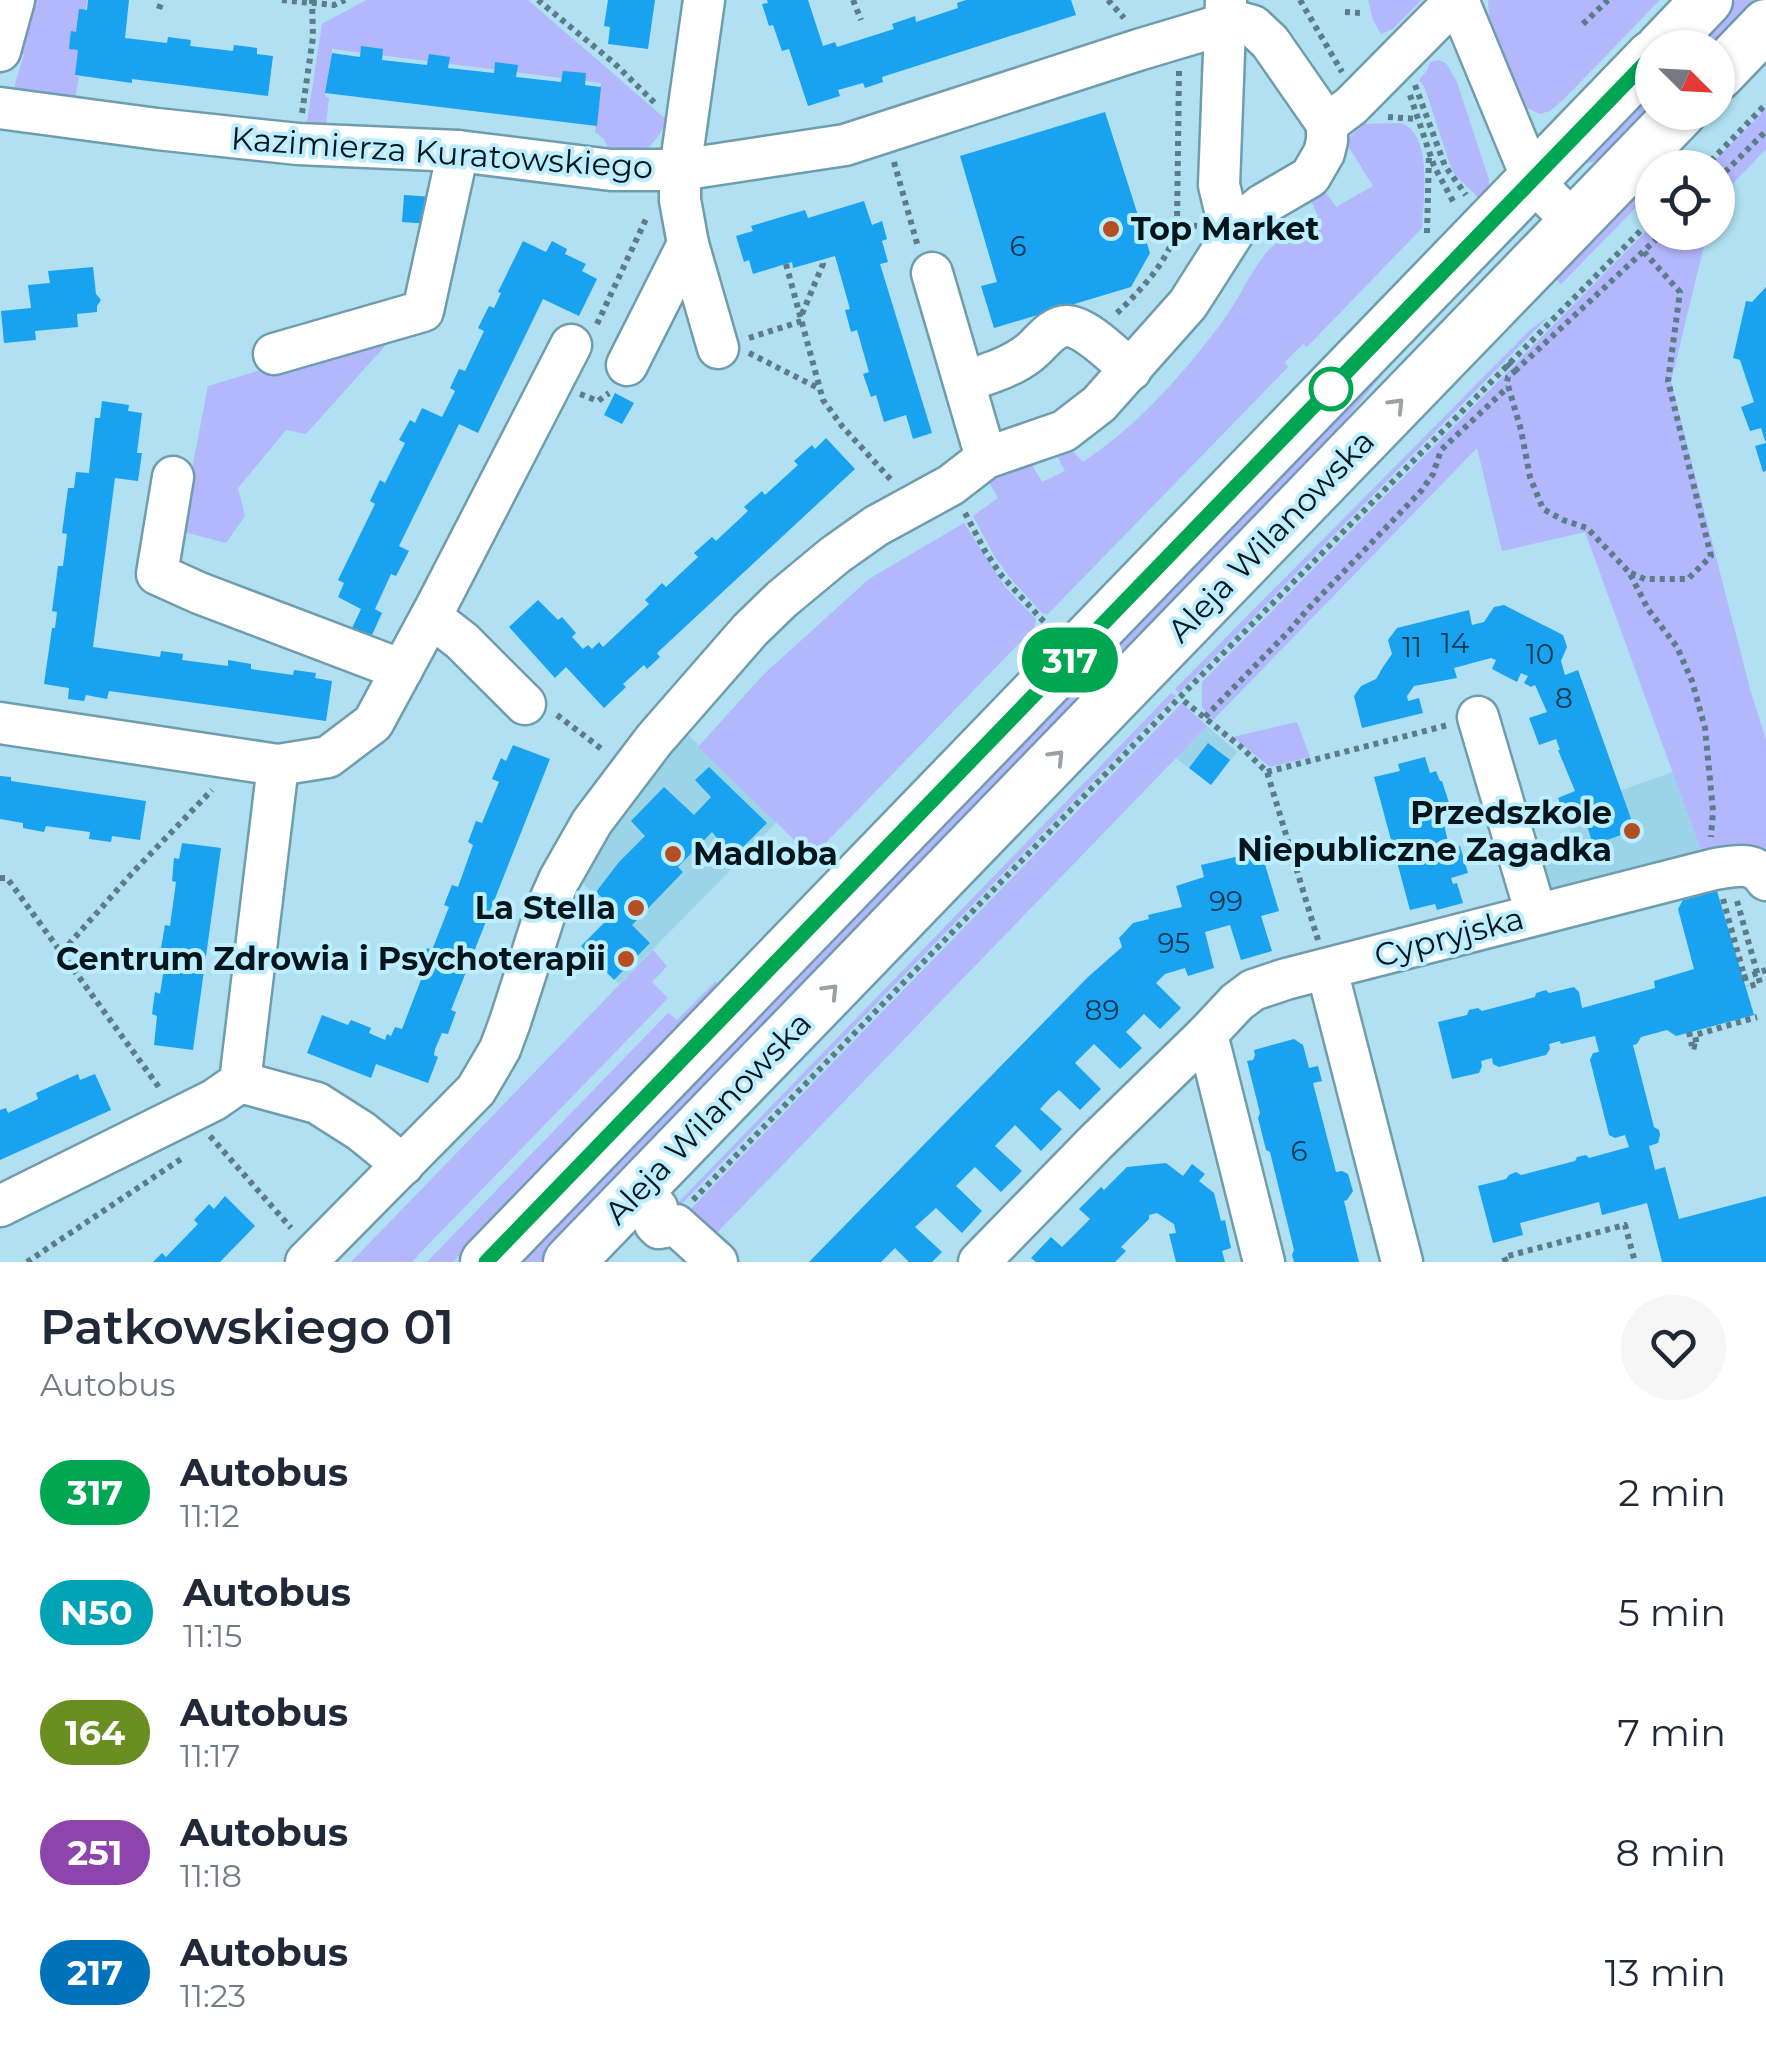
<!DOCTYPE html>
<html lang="pl">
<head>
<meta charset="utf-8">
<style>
	body { margin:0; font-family:Montserrat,sans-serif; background:#f6f6f7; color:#1f2937; height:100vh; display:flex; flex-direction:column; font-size:38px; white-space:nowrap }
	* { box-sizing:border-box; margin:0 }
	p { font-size:32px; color:#747a83 }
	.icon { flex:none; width:55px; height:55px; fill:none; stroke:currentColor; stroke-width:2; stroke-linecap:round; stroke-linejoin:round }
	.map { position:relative; height:1262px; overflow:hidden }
	.side { display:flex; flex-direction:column; background:#fff; flex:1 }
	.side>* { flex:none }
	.badge { padding:0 20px; border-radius:32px; font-size:35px; line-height:65px }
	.needle { width:65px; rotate:114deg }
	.tools { position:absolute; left:1635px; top:30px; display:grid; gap:20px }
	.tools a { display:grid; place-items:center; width:100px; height:100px; border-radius:50%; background:#fff; box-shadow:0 2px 8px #0004; font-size:50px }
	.map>.badge { position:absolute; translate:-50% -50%; box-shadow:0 0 0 5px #fff }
	.round { display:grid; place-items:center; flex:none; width:105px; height:105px; border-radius:52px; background:#f6f6f7 }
	.headline { display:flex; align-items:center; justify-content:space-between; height:170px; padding:0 40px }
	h1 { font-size:48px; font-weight:600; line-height:75px }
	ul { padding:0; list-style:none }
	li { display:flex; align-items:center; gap:30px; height:120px; padding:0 40px }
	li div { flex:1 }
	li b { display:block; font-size:38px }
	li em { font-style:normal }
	li .badge { min-width:110px; font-weight:700; text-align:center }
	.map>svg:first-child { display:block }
	.built { fill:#9bd3e7 }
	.green { fill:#b3b7fc }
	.building { fill:#19a2ef }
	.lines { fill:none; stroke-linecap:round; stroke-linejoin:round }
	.minor-casing { stroke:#6f9dad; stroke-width:45 }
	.major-casing { stroke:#6f9dad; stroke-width:55 }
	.path { stroke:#5b7c88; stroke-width:6; stroke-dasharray:5 5; stroke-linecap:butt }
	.minor { stroke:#fff; stroke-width:40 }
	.major { stroke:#fff; stroke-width:50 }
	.oneway { stroke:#9ba1a4 }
	.line-casing { stroke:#fff; stroke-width:22 }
	.line { stroke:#00a651; stroke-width:15 }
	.poi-dot { fill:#b44e23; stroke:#bdeeff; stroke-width:4 }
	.stop-dot { fill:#fff; stroke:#00a651; stroke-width:5 }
	.labels { text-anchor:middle; stroke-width:8; stroke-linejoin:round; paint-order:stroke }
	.number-label { font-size:28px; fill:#093850 }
	.street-label { font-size:32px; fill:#04151b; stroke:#bdeeff }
	.poi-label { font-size:32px; font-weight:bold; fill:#04151b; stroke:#bdeeff; text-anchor:end }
</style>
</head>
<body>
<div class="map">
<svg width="1766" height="1262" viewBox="0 0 1766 1262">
	<rect width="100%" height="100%" fill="#b0e0f1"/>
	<g class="built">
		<path d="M1207,726L1237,752L1211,785L1176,758Z"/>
		<path d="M682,729L777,822L619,984L581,946L613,914L577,877Z"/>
		<path d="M1673,772L1702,853L1552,892L1546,884L1537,851L1572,837L1563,811Z"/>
	</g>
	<g class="green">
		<path d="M28,0H87L75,76L79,77L74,103L14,95L15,84L24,55L15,51Z"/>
		<path d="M366,0H528L668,121C647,153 648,154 610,154L604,139L595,132L601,83L332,49L325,96L329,98L326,124L307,122L322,24Z"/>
		<path d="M1368,0H1422L1393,29L1381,34L1373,20Z"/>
		<path d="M1488,0H1660L1564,99L1550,111L1540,114L1527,108L1521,98L1489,18Z"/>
		<path d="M1736,0H1761L1716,47L1691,48Z"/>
		<path d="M1438,60L1446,63L1457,82L1489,180V190L1482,201L1456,176L1450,165L1425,88L1419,80L1428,69L1430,62Z"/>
		<path d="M1652,87L1653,113C1631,133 1609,164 1578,164Z"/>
		<path d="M1766,109V149L1718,199V168L1708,167Z"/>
		<path d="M1400,123C1434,133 1423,201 1422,228L1307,347L1303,344L1285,362L1288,367L1048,614L1042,613L1011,579L995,557L973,516L998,498L987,478L1029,460L1042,482L1065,471L1054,450L1066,444L1083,462C1139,425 1186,371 1225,318C1240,297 1250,272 1267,252C1280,237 1302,227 1318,216L1312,203L1313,197L1319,192L1326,193L1336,207L1373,186L1345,141L1364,124Z"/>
		<path d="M1652,173V191L1561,284L1552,275Z"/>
		<path d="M1652,225V232L1707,233L1671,382L1750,689L1766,740V857L1705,861L1585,532L1502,551L1477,448L1213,720L1202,707V682Z"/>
		<path d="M1548,317L1179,693L1175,689L1532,328Z"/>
		<path d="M402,327L306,434L286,430L238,488L245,516L226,543L180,531L208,386Z"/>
		<path d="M1389,360L1393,362L1287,490L541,1262H516Z"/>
		<path d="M964,523L1005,587L1036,619L1034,628L812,857L698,747L764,674L869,579Z"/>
		<path d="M1171,693L1176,696L670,1216L667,1214Z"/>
		<path d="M1182,703L1207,726L708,1242L683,1217Z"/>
		<path d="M1297,722L1310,757L1270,767L1233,737Z"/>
		<path d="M653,950L667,966L652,982L668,998L421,1252L412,1262H351Z"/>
		<path d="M716,981L718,989L453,1262H427L668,1013L677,1020Z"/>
	</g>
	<g class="building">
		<path d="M88,0H129L125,38L167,43L168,37L191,40L190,46L233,51L234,45L257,48V54L273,56L268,96L132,79V83L75,75L78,50L69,49L71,31L76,32L79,9L87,10Z"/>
		<path d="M608,0H655L648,49L608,44L610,27L604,26Z"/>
		<path d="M767,0H808L823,46L835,42L837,47L894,29L892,24L915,16L916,22L958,8L957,3L966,0H1071L1076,15L882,77L883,82L865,88L863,83L838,90L840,96L808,106L789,49L782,51L773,25L769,26L762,4L768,3Z"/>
		<path d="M361,46L383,49L382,60L427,65L429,54L450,57L448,68L494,73L495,62L518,65L516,77L561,82L563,71L586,73L585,85L601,87L597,126L325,93L332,53L360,57Z"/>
		<path d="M1105,112L1150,253L1131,287L994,328L981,286L997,282L960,156Z"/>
		<path d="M404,195L434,197L432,224L402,222Z"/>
		<path d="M864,201L872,225L882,221L887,239L882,241L888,262L880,264L932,433L913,439L906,415L884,422L876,395L871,397L863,374L869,372L857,330L851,332L845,310L850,309L835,256L793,268L792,262L753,274L749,260L744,262L736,236L753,231L751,226L805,210L808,218Z"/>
		<path d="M523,241L546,252L552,241L567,249L565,254L586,264L582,271L597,279L579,316L543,299L478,433L459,424L399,546L409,551L396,576L391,574L375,609L382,613L371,637L352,628L361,609L338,597L344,583L338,580L375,504L370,501L380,480L385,483L405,443L399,440L410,420L415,423L422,408L442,417L455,391L450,388L459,369L465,371L484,331L478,328L489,306L494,308L501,293L498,292Z"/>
		<path d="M93,267L96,294L101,300L97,306V312L77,314L78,327L35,331L36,340L4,343L1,311L31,308L28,285L50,283L48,271Z"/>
		<path d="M1766,287V441H1765L1761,428L1750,431L1741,407L1754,402L1740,360L1733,358L1746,301L1752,302Z"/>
		<path d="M615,393L634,403L622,424L604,415Z"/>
		<path d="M102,401L129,405L128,411L142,413L137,453H142L138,481L115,478L93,647L160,657L161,651L183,654L182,660L228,666V660L251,664V669L293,675L294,670L316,673L315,678L332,681L326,721L109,691L107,699L86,695L84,701L68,699L69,688L44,684L52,628H55L57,612L52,611L58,566H63L67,534L62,533L68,488H74L76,472L89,473L95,418H100Z"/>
		<path d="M826,438L855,469L657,653L660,657L647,669L644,665L623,684L626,687L604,708L566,667L555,678L509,627L538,600L558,620L562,617L576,633L572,637L583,649L588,645L592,649L599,642L603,647L649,604L645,600L662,583L666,587L698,557L694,553L712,537L716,541L748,511L744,507L762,491L765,495L798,465L794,461L812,445L815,449Z"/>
		<path d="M1766,443V471L1763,472L1755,446Z"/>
		<path d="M1504,605L1563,635L1567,647L1561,661L1565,675L1578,670L1635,830L1593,845L1585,819L1568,825L1558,798L1575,791L1558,750H1560L1556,739L1539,745L1534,731L1529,718L1547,712L1535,685L1531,687L1524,683L1528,676L1521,673L1517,682L1492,669L1496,660L1491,658L1454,668L1457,678L1414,686L1407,696L1408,701L1419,698L1423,713L1362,728L1354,696L1361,686L1376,679L1383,667L1392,654L1388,640L1397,628L1469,610L1472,625L1484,622L1494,607Z"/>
		<path d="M1208,743L1230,760L1211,785L1189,768Z"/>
		<path d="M513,745L550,759L451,1010L456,1012L448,1034L442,1033L435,1049L434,1055L438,1057L428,1083L376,1064L371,1078L307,1053L322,1015L348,1025L351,1020L371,1028L369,1033L385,1040L387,1034L391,1036L395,1027L402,1029L424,972L418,969L427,948L432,950L449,907L444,905L452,885L458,887L473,845L468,842L476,821L482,823L499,782L492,779L501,758L506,761Z"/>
		<path d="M1425,757L1430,773L1436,771L1440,781H1442L1451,809L1441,811L1448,842L1441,844L1443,851L1460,846L1468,873L1451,878L1453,884L1457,883L1463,903L1437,910L1435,904L1410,910L1374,777L1400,771L1398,764Z"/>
		<path d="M709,767L767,823L733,857L715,839L717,838L712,832L678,867L683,872L632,925L650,943L614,980L581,946L616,911L596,892L619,862L645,836L631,821L664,787L694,815L711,797L695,780Z"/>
		<path d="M0,776L11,777V781L146,801L140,840L112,836L111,842L89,839L90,832L46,826L44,832L23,828V823L0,819Z"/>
		<path d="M182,843L221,848L193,1050L154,1045L157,1016L152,1014L155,992L160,994L167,949L161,948L165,925L170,926L176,882L172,881L174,858L179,859Z"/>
		<path d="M1261,851L1279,911L1261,916L1272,951L1241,960L1230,925L1205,932L1214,968L1188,976L1185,968L1165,974L1156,983L1181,1008L1160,1029L1144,1014L1126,1032L1142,1048L1120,1069L1094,1044L1075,1063L1101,1089L1080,1110L1059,1090L1050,1098L1040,1109L1062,1129L1041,1151L1015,1125L995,1146L1022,1171L1001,1192L975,1167L956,1186L982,1211L962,1233L936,1208L915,1227L942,1252L932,1262H909L895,1248L881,1262H809L1088,977L1122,947L1119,938L1133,923L1149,919L1148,915L1182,907L1176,886L1204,877L1201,865Z"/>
		<path d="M1717,891L1754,1015L1676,1036L1667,1030L1641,1037L1637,1044L1633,1045L1654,1127L1659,1130L1660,1135L1658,1143L1649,1146L1655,1170L1665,1167L1679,1219L1766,1196V1262H1662L1647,1203L1602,1215L1599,1202L1520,1223L1523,1235L1493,1243L1478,1186L1506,1179L1509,1175L1516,1172L1521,1175L1575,1161L1577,1157L1586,1155L1589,1158L1629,1147L1625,1135L1615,1138L1609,1135L1590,1060L1593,1053L1599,1052L1595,1036L1561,1044L1560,1041L1549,1044L1550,1049L1546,1055L1499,1067L1493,1064L1492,1058L1481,1061L1482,1066L1479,1073L1452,1079L1438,1022L1467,1015L1469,1010L1478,1008L1482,1011L1535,997L1536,993L1546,990L1549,993L1574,987L1579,992L1582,1008L1655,988L1654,981L1694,969L1678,909L1683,900Z"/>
		<path d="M1294,1039L1303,1045L1309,1068L1318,1066L1322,1081L1313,1083L1336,1172L1342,1171L1348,1174L1353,1191L1347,1200L1344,1201L1359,1262H1294L1292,1255L1294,1250L1270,1152L1266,1150L1258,1118L1260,1113L1247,1061L1253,1060L1255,1055L1254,1050Z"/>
		<path d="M78,1074L80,1080L95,1074L111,1110L0,1160V1110L6,1108L8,1113L38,1099L36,1093Z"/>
		<path d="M1166,1163L1183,1176L1192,1164L1205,1174L1199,1181L1214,1193L1221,1221L1225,1220L1231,1248L1222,1251L1225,1262H1176L1169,1234L1176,1233L1174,1224L1157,1213L1149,1215V1219L1121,1247L1126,1251L1115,1262H1036L1031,1258L1051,1237L1062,1247L1090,1219L1079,1209L1101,1187L1104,1190L1127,1167Z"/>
		<path d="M225,1196L255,1226L220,1262H153L162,1253L166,1257L198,1224L194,1220L209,1204L214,1209Z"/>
	</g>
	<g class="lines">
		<defs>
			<g id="minor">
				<path d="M704,0L680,170V200L688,244L718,348"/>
				<path d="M1226,0L1219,185L1225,210L1239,224"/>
				<path d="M1458,0L1533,181L1574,223"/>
				<path d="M0,51L14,0"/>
				<path d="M0,108L157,129L298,144L458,151L611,170H680L845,145L1138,50L1235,21L1253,26L1270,42L1327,124"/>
				<path d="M1327,124L1351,106L1456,0"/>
				<path d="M932,273L986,458"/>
				<path d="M274,354L423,311L458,151"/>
				<path d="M627,365L688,244"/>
				<path d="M964,382C986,374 1010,368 1029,353C1040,345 1051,326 1067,326C1087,327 1116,358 1131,370"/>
				<path d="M173,477L157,574L199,593L402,670"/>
				<path d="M431,617L462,641L525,704"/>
				<path d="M1478,717L1536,914"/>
				<path d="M0,723L278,765L240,1082L214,1100L0,1206"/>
				<path d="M278,765L328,757L373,723L437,605L571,345"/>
				<path d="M1327,970L1402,1262"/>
				<path d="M1207,1034L1264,1262"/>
				<path d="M240,1082L317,1103L361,1131L403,1165"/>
				<path d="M639,1190L657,1208L655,1224L659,1228L676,1225L717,1262"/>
				<path d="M306,1262L476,1090L500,1049L510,1022L547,907L559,880L592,822L654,740L750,630L782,599L835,555L876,526L951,485L986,458L1064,431L1099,404L1188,304L1239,224L1262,205L1310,177L1324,153L1327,141V124"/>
				<path d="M979,1262L1096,1142L1207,1034L1237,1002L1253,990L1286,979L1715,869C1736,866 1754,860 1766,880"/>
			</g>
			<g id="major">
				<path d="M1661,48L1707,0"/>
				<path d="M1718,75L1766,25"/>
				<path d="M486,1262L1652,56"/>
				<path d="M569,1262L1681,112"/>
			</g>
		</defs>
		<use href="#minor" class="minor-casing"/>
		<use href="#major" class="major-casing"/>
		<g class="path">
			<path d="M282,0L334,5L345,0"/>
			<path d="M538,0L614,63L657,105"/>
			<path d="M853,0L861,20"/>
			<path d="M1108,0L1124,18"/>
			<path d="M1300,0L1342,72"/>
			<path d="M159,9L162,0"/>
			<path d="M1345,12L1361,13"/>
			<path d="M1583,24L1608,0"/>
			<path d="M1179,71L1177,224L1197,226"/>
			<path d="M1415,85L1445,166L1466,195"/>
			<path d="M1410,95L1434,166L1454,203"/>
			<path d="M302,113L313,37L312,0"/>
			<path d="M1388,117L1418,119"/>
			<path d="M894,162L918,247"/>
			<path d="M1704,168L1766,104"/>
			<path d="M1718,179L1766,131"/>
			<path d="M1427,233L1429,155"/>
			<path d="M786,264L823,400L842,426L893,482"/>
			<path d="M1117,313C1141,290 1172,258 1177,224"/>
			<path d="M802,314L823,264L822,260"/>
			<path d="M597,324L647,217"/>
			<path d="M749,338L802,321"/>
			<path d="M749,353L820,389"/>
			<path d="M1507,363L1515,371L1508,377L1507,382L1521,430L1530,477L1543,509L1563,520L1587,528L1629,572L1648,609L1677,647L1692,681L1705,728L1713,811L1711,837"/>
			<path d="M1515,371L1664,232"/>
			<path d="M580,394L598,401L609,393"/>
			<path d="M965,513L985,551L1001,575L1046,624"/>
			<path d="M1631,573L1645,579H1688L1711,556L1668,381L1680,292L1644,252"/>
			<path d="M1184,701L1241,747L1267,772L1318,940"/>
			<path d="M557,715L603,750"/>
			<path d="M1205,717L1290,630L1307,610L1422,490L1433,474L1441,450L1508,387"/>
			<path d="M1267,772L1448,725"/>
			<path d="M0,878H7L161,1090"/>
			<path d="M1723,899L1747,986"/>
			<path d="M1737,901L1760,983L1747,987"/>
			<path d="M62,952L134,871L212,790"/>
			<path d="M1743,978L1766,970"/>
			<path d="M1689,1032L1692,1046"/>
			<path d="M1692,1046L1697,1047L1695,1035L1757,1017"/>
			<path d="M210,1136L291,1228"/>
			<path d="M693,1200L1180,697L1652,219"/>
			<path d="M27,1262L184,1157"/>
			<path d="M1506,1262L1504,1257L1625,1225L1635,1262"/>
		</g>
		<use href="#minor" class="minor"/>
		<use href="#major" class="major"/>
	</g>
	<defs><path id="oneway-chevron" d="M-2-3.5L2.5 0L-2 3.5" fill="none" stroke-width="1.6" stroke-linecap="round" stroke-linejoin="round" transform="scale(2.5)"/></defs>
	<g class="oneway">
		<use href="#oneway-chevron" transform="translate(1397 405) rotate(-46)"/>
		<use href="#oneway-chevron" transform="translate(1057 757) rotate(-46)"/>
		<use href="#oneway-chevron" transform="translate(831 991) rotate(-46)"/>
	</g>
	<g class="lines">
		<defs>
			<path id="line" d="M486,1262L1652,56"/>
		</defs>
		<use href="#line" class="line-casing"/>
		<use href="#line" class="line"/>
	</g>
	<g class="poi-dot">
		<circle cx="1111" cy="229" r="10"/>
		<circle cx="1632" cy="831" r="10"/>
		<circle cx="673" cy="854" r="10"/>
		<circle cx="636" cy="908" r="10"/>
		<circle cx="626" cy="959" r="10"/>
	</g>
	<circle class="stop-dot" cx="1331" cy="389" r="20"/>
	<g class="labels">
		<g class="number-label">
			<text x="1018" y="256">6</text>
			<text x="1455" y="653">14</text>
			<text x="1412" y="657">11</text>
			<text x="1540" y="664">10</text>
			<text x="1564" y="708">8</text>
			<text x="1226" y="911">99</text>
			<text x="1174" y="953">95</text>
			<text x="1102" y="1020">89</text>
			<text x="1299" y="1161">6</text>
		</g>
		<g class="street-label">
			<text transform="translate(442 153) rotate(4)" y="11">Kazimierza Kuratowskiego</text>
			<text transform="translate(1271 536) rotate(-46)" y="11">Aleja Wilanowska</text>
			<text transform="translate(1449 937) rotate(-15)" y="11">Cypryjska</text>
			<text transform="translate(708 1118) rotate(-46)" y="11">Aleja Wilanowska</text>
		</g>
		<g class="poi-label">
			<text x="1131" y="240" text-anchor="start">Top Market</text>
			<text x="1612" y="824">Przedszkole<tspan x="1612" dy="37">Niepubliczne Zagadka</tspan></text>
			<text x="693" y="865" text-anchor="start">Madloba</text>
			<text x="616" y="919">La Stella</text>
			<text x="606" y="970">Centrum Zdrowia i Psychoterapii</text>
		</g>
	</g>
</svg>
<div class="tools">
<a><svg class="needle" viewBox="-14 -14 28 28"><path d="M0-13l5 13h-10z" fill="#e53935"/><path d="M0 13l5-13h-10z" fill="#747a83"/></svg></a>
<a><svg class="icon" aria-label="locate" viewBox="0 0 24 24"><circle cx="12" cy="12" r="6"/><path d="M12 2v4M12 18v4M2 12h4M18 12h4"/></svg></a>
</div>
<b class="badge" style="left:1070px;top:660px;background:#00a651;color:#fff">317</b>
</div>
<section class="side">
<div class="headline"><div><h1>Patkowskiego 01</h1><p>Autobus</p></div><a class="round"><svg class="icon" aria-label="heart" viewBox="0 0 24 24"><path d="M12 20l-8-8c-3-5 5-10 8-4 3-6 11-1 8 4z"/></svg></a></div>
<ul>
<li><span class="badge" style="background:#00a651;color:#fff">317</span><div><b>Autobus</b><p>11:12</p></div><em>2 min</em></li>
<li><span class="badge" style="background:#00a3b4;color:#fff">N50</span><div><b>Autobus</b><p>11:15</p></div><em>5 min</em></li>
<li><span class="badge" style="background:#6b8e23;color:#fff">164</span><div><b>Autobus</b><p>11:17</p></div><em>7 min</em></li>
<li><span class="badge" style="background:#8e44ad;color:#fff">251</span><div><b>Autobus</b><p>11:18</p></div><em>8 min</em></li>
<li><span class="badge" style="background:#0072bc;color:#fff">217</span><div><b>Autobus</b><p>11:23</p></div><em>13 min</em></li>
</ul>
</section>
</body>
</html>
